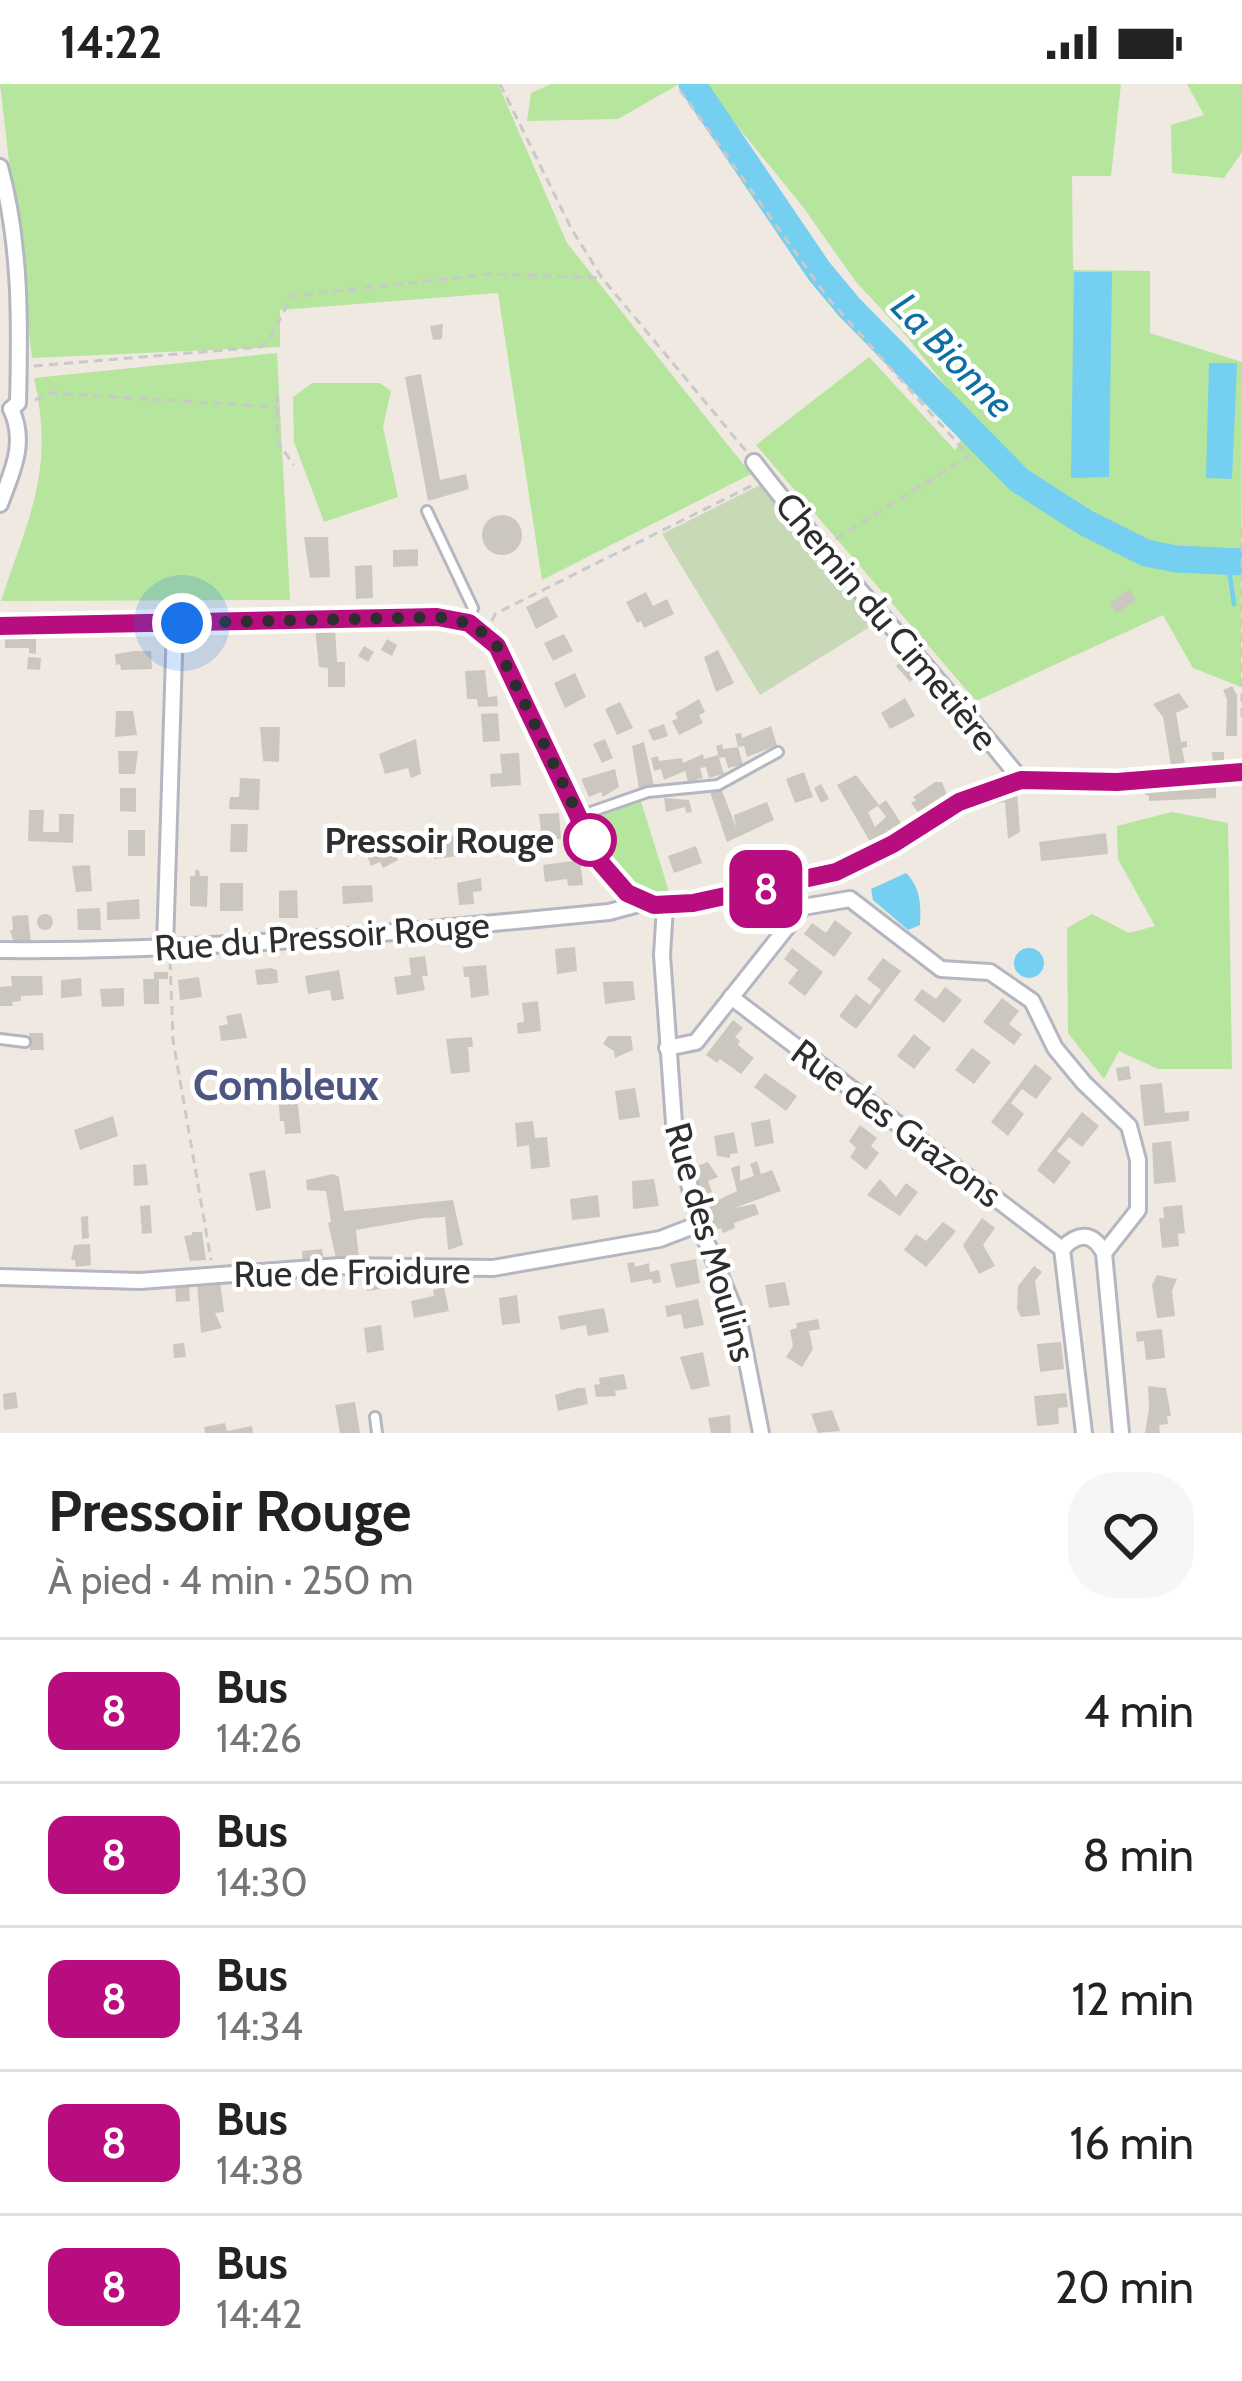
<!DOCTYPE html>
<html lang="fr">
<head>
<meta charset="utf-8">
<style>
	body { margin:0; font-family:Cabin,sans-serif; background:#f6f6f6; color:#222; height:100vh; display:flex; flex-direction:column; font-size:45px; white-space:nowrap }
	* { box-sizing:border-box; margin:0 }
	p { font-size:39px; color:#767676 }
	.icon { flex:none; width:66px; height:66px; fill:none; stroke:currentColor; stroke-width:2; stroke-linecap:round; stroke-linejoin:round }
	.map { position:relative; height:1349px; overflow:hidden }
	.panel { display:flex; flex-direction:column; background:#fff; flex:1 }
	.panel>* { flex:none }
	.badge { padding:0 24px; border-radius:18px; font-size:42px; line-height:78px }
	.you { position:absolute; width:60px; height:60px; margin:-30px; border:9px solid #fff; border-radius:50%; background:#1a73e8; box-shadow:0 0 0 18px #1a73e833 }
	.map>.badge { position:absolute; translate:-50% -50%; box-shadow:0 0 0 6px #fff }
	.round { display:grid; place-items:center; flex:none; width:126px; height:126px; border-radius:48px; background:#f6f6f6 }
	.head { display:flex; align-items:center; justify-content:space-between; height:204px; padding:0 48px }
	h1 { font-size:57px; font-weight:700; line-height:90px }
	ul { padding:0; list-style:none }
	li { display:flex; align-items:center; gap:36px; height:144px; padding:0 48px; border-top:3px solid #e0e0e0 }
	li div { flex:1 }
	li b { display:block; font-size:45px }
	li em { font-style:normal }
	li .badge { min-width:132px; font-weight:700; text-align:center }
	.status { display:flex; justify-content:space-between; align-items:center; height:84px; padding:0 60px; background:#fff; direction:ltr }
	.status svg { height:33px; fill:currentColor }
	.map>svg:first-child { display:block }
	.green { fill:#b6e59e }
	.cemetery { fill:#c8d9b8 }
	.water { fill:#75cff0 }
	.lines { fill:none; stroke-linecap:round; stroke-linejoin:round }
	.stream { stroke:#75cff0; stroke-width:4.5 }
	.river { stroke:#75cff0; stroke-width:27 }
	.building { fill:#cbc7bf }
	.lane-casing { stroke:#b4b7c1; stroke-width:14 }
	.street-casing { stroke:#b4b7c1; stroke-width:20 }
	.path { stroke:#c9c9c9; stroke-width:3; stroke-dasharray:9 6; stroke-linecap:butt }
	.lane { stroke:#fff; stroke-width:8 }
	.street { stroke:#fff; stroke-width:14 }
	.line-casing { stroke:#fff; stroke-width:27 }
	.line { stroke:#b80d7f; stroke-width:18 }
	.walk { stroke:#2e2e2e; stroke-width:12; stroke-dasharray:0 21.6 }
	.stop-dot { fill:#fff; stroke:#b80d7f; stroke-width:6 }
	.labels { text-anchor:middle; stroke-width:9; stroke-linejoin:round; paint-order:stroke }
	.street-label { font-size:36px; fill:#2e2e2e; stroke:#fff }
	.stop-label { font-size:36px; font-weight:bold; fill:#2e2e2e; stroke:#fff; text-anchor:end }
	.water-label { font-size:39px; font-style:italic; fill:#0d6fa3; stroke:#fff }
	.quarter-label { font-size:42px; font-weight:bold; fill:#4d5680; stroke:#fff }
</style>
</head>
<body>
<div class="status"><b>14:22</b><svg viewBox="0 0 49 12"><path d="M0 12V9h3v3zM5 12V6h3v6zM10 12V3h3v9zM15 12V0h3v12zM26 1h20v11H26zM47 4h2v5h-2z"/></svg></div>
<div class="map">
<svg width="1242" height="1349" viewBox="0 0 1242 1349">
	<rect width="100%" height="100%" fill="#efe9e1"/>
	<g class="green">
		<path d="M0,0H498L567,159L751,390L542,496L498,209L280,226V263L32,274Z"/>
		<path d="M551,0H679L618,35L527,37L531,9Z"/>
		<path d="M703,0H1121L1111,92H1072L1073,186L1150,187V249L1242,278L1241,603L1193,584L1163,531L976,617L756,361L869,273L955,366L973,336L902,247L856,198L803,123Z"/>
		<path d="M1187,0H1242V68L1224,94L1172,89L1171,41L1204,31Z"/>
		<path d="M277,269L290,516L1,517C29,432 55,386 34,294Z"/>
		<path d="M312,299H380L391,307L383,343L398,413L324,438L294,358L293,313Z"/>
		<path d="M641,717L670,811C625,806 609,772 592,735Z"/>
		<path d="M1172,728L1228,739L1232,985H1158L1119,967L1104,995L1068,949L1067,844L1092,830L1129,849L1155,842L1118,775L1117,742Z"/>
	</g>
	<path class="cemetery" d="M764,399L881,536L760,611L662,450Z"/>
	<g class="water">
		<path d="M1074,188H1112L1109,393L1071,394Z"/>
		<path d="M1209,279H1237L1232,395L1206,394Z"/>
		<path d="M906,789C921,804 921,822 920,841L908,846L873,816L871,805Z"/>
		<circle cx="1029" cy="879" r="15"/>
	</g>
	<g class="lines">
		<path class="stream" d="M1228,478L1234,520"/>
		<path class="river" d="M692,0L819,187L849,223L1019,396L1086,439L1146,469L1176,475L1242,478"/>
	</g>
	<g class="building">
		<path d="M443,240L442,255L433,256L430,242Z"/>
		<path d="M421,290L440,396L466,390L469,405L428,417L405,293Z"/>
		<circle cx="502" cy="451" r="20"/>
		<path d="M304,453H328L330,493L310,494Z"/>
		<path d="M418,465V482L393,483V466Z"/>
		<path d="M372,481L373,514L356,515L355,482Z"/>
		<path d="M1129,505L1136,516L1117,529L1110,519Z"/>
		<path d="M646,508L653,522L667,515L674,530L644,544L641,537L637,539L626,518Z"/>
		<path d="M547,512L558,533L536,545L526,523Z"/>
		<path d="M335,542L337,578H345V603H328V584L319,583L315,543Z"/>
		<path d="M36,549V570L29,569V564H5V550Z"/>
		<path d="M564,550L573,567L553,577L544,559Z"/>
		<path d="M387,555L397,561L392,572L381,566Z"/>
		<path d="M364,562L374,568L368,578L358,572Z"/>
		<path d="M718,566L734,599L716,608L704,573Z"/>
		<path d="M135,567H151L152,585L121,586L120,580L116,581L115,570Z"/>
		<path d="M28,573L41,574L40,586L27,585Z"/>
		<path d="M906,573L920,589L910,598L896,582Z"/>
		<path d="M485,586L488,613L497,612L498,622L478,623L477,615H467L465,587Z"/>
		<path d="M575,589L586,613L565,624L554,599Z"/>
		<path d="M1232,602L1237,611V652H1226L1227,615L1223,606Z"/>
		<path d="M1179,609L1189,623L1176,629L1181,658L1187,657V663L1182,664L1186,685L1172,687L1163,633L1153,620Z"/>
		<path d="M905,614L915,632L890,645L881,629Z"/>
		<path d="M699,615L705,628L699,631L703,639L679,651L672,637L678,634L675,629Z"/>
		<path d="M620,618L633,644L617,651L605,625Z"/>
		<path d="M116,627H133L137,651L115,653Z"/>
		<path d="M498,629L500,657L483,658L481,630Z"/>
		<path d="M664,640L668,652L653,657L648,646Z"/>
		<path d="M771,642L777,661L747,673L744,662L738,663L743,681L728,684L725,673L719,674L716,662L722,660L723,665L738,663L735,650L741,649L742,654Z"/>
		<path d="M260,643H280L279,678L263,677Z"/>
		<path d="M416,655L421,690L411,694L408,684L385,690L379,670Z"/>
		<path d="M605,655L613,674L602,679L593,660Z"/>
		<path d="M644,658L654,702L639,705L632,662Z"/>
		<path d="M118,667H138L135,690H119Z"/>
		<path d="M1212,668H1224V679L1213,681Z"/>
		<path d="M519,669L521,701L491,703L490,690L502,689L500,670Z"/>
		<path d="M703,670L704,675L718,671L724,690L709,694L706,683L700,684L703,694L688,698L685,687L664,696L661,685L654,687L651,674L658,672L659,677L682,674L683,679Z"/>
		<path d="M615,685L619,703L603,713L601,708L589,713L581,695Z"/>
		<path d="M804,688L813,713L795,719L786,695Z"/>
		<path d="M856,691L879,721L868,728L875,743L886,733L878,722L886,716L903,742L872,761L837,701Z"/>
		<path d="M240,694L260,695L259,726L229,725L230,713H239Z"/>
		<path d="M935,698H942L947,711L919,730L911,719L916,716L913,713Z"/>
		<path d="M821,700L829,715L821,719L814,704Z"/>
		<path d="M1216,701V714L1149,717V711L1146,712L1145,705Z"/>
		<path d="M120,704H136V728L120,727Z"/>
		<path d="M721,704L736,743L734,731L767,718L774,736L727,758L710,708Z"/>
		<path d="M1017,708L1020,748L1008,755L1005,718L993,720L992,712Z"/>
		<path d="M664,714L689,716L692,728L686,729L685,723L666,728Z"/>
		<path d="M29,726H44L43,748H59V730H74L73,759L28,757Z"/>
		<path d="M559,729L561,755L542,757L539,730Z"/>
		<path d="M231,740H248L247,768H230Z"/>
		<rect x="128" y="746" width="17" height="26"/>
		<path d="M432,748V753L457,751L459,772L434,775V770L425,771L423,749Z"/>
		<path d="M1106,749L1108,770L1041,777L1039,758Z"/>
		<path d="M385,758L387,762L391,760L398,776L383,784L380,778L371,782L366,769Z"/>
		<path d="M696,762L702,779L674,789L668,772Z"/>
		<path d="M580,776L583,801L568,802L567,795L545,798L543,781Z"/>
		<path d="M90,781L92,807L76,808L72,782Z"/>
		<path d="M195,786H199L200,792H208L207,823L190,822V792H195Z"/>
		<path d="M481,794L482,807L473,808L474,820L459,821L457,799Z"/>
		<rect x="220" y="799" width="23" height="28"/>
		<path d="M372,801L373,818L343,820L342,802Z"/>
		<path d="M297,806L298,834H279V807Z"/>
		<path d="M139,815L140,835L107,836V818Z"/>
		<path d="M100,824L101,846H78L77,825Z"/>
		<circle cx="45" cy="838" r="8"/>
		<path d="M28,831L31,859H14L10,846H13L12,832Z"/>
		<path d="M835,836L852,849L834,873L804,850L812,839L826,849Z"/>
		<path d="M575,863L577,887L557,890L555,865Z"/>
		<path d="M792,864L823,888L805,912L788,899L798,886L784,875Z"/>
		<path d="M425,872L428,892H422L425,906L397,911L394,893L411,891L409,874Z"/>
		<path d="M883,874L901,887L856,945L839,932L856,910L870,921L875,913L881,906L867,895Z"/>
		<path d="M486,881L489,911L471,914L469,893H464L463,883Z"/>
		<path d="M270,884L277,886L278,899L257,901L255,886Z"/>
		<path d="M339,886L344,915L332,917L330,906L308,910L305,892Z"/>
		<path d="M154,888H168V895H159V920H144L143,895H154Z"/>
		<path d="M11,892H42L43,911L21,912V917L12,918L13,922H0V903L12,902Z"/>
		<path d="M199,893L202,913L180,916L178,896Z"/>
		<path d="M81,894L82,912L61,914V896Z"/>
		<path d="M633,897L635,916L605,920L603,898Z"/>
		<path d="M945,903L962,916L944,939L914,916L922,905L936,915Z"/>
		<path d="M124,904V922L102,923L100,905Z"/>
		<path d="M1002,914L1019,927L1009,940L1022,950L1014,961L983,938Z"/>
		<path d="M538,917L541,947L518,950L517,939L524,938L522,919Z"/>
		<path d="M241,929L247,954L221,957L219,942L228,940L226,932Z"/>
		<path d="M733,936L743,944L735,953L740,957L738,961L754,974L741,990L720,975L717,979L706,971Z"/>
		<path d="M29,949H43L44,966H30Z"/>
		<path d="M914,950L931,964L914,985L897,972Z"/>
		<path d="M608,952H631L633,966L615,974L614,967L603,960Z"/>
		<path d="M472,953L473,963H468L470,988L451,990L446,955Z"/>
		<path d="M972,964L991,978L974,1000L955,986Z"/>
		<path d="M1035,980L1052,994L1036,1015L1022,1005L1011,1019L1024,1030L1008,1052L991,1038Z"/>
		<path d="M1129,982L1131,995L1118,997L1116,984Z"/>
		<path d="M765,989L797,1012L786,1027L754,1003Z"/>
		<path d="M1162,999L1165,1029L1189,1027V1037L1144,1042L1140,1001Z"/>
		<path d="M635,1004L640,1033L619,1036L615,1007Z"/>
		<path d="M296,1005L301,1049L285,1050L284,1037H280L278,1007Z"/>
		<path d="M1082,1028L1099,1042L1082,1063L1069,1053L1057,1067L1071,1078L1054,1100L1037,1086Z"/>
		<path d="M113,1032L118,1052L80,1066L74,1046Z"/>
		<path d="M770,1035L774,1059L755,1063L751,1039Z"/>
		<path d="M533,1037L535,1054L547,1053L550,1083L531,1085L529,1061L517,1063L515,1039Z"/>
		<path d="M860,1041L877,1054L871,1062L879,1069L866,1086L850,1073L856,1064L849,1057Z"/>
		<path d="M734,1048L738,1069L730,1070V1074L717,1072L714,1052Z"/>
		<path d="M1171,1057L1176,1098L1154,1100L1152,1059Z"/>
		<path d="M757,1077L761,1090L772,1086L781,1107L734,1124L755,1120L759,1130L734,1139L735,1144L723,1149L721,1144L713,1147L704,1123L737,1107L731,1084L740,1081V1097L754,1092L750,1080Z"/>
		<path d="M708,1078L718,1093L708,1097L712,1108L701,1112L694,1083Z"/>
		<path d="M146,1080L148,1101L134,1102L133,1081Z"/>
		<path d="M265,1086L271,1124L256,1127L249,1089Z"/>
		<path d="M333,1090L339,1093L344,1127L453,1116L463,1161L448,1166L445,1133L424,1134L356,1146L359,1174L336,1175L328,1139L331,1138L326,1107L307,1106L306,1096Z"/>
		<path d="M654,1095L659,1122L633,1125L632,1097Z"/>
		<path d="M880,1095L896,1113L906,1099L918,1108L900,1132L867,1111Z"/>
		<path d="M598,1111L600,1133L572,1136L570,1115Z"/>
		<path d="M150,1121L152,1149L142,1150L140,1122Z"/>
		<path d="M1182,1121L1185,1149L1178,1150L1179,1162L1162,1164L1159,1134H1164L1163,1123Z"/>
		<path d="M88,1132L89,1154L82,1155L81,1133Z"/>
		<path d="M982,1134L995,1144L983,1161L995,1182L979,1190L963,1161Z"/>
		<path d="M943,1138L956,1147L926,1183L904,1166L916,1150L926,1157Z"/>
		<path d="M192,1148H202L206,1176L190,1177L184,1152L192,1151Z"/>
		<path d="M90,1160L91,1181L76,1183L75,1176H71L74,1161Z"/>
		<path d="M322,1165L324,1176L303,1178L302,1167Z"/>
		<path d="M696,1175L700,1199L676,1204L670,1180Z"/>
		<path d="M634,1178L635,1183L649,1179L650,1188L659,1186L661,1198L653,1200L652,1195L631,1199L627,1179Z"/>
		<path d="M1034,1182L1042,1188L1035,1197L1040,1231L1021,1233L1017,1225L1018,1202Z"/>
		<path d="M1157,1191L1177,1195L1172,1207L1175,1232L1157,1234L1152,1201Z"/>
		<path d="M378,1193L380,1205L367,1207L365,1194Z"/>
		<path d="M220,1197L224,1228L215,1229L222,1244L201,1249L197,1199Z"/>
		<path d="M785,1198L790,1221L769,1224L765,1201Z"/>
		<path d="M189,1200L190,1217L176,1218L175,1201Z"/>
		<path d="M444,1203L449,1227L414,1234L411,1217L434,1212L433,1206Z"/>
		<path d="M517,1211L520,1239L502,1241L499,1214Z"/>
		<path d="M698,1215L704,1241L684,1245L681,1230L667,1233L665,1222Z"/>
		<path d="M604,1224L609,1248L588,1252L586,1241L561,1246L558,1232Z"/>
		<path d="M818,1235L820,1245L809,1247L813,1265L802,1283L786,1273L793,1262L790,1246L797,1244L796,1239Z"/>
		<path d="M381,1241L384,1266L367,1269L364,1244Z"/>
		<path d="M1162,1245L1165,1274L1146,1276L1144,1257L1137,1258L1136,1248Z"/>
		<path d="M1061,1258L1064,1285L1040,1288L1037,1260Z"/>
		<path d="M184,1259L186,1273L174,1274L173,1260Z"/>
		<path d="M703,1268L710,1302L691,1306L680,1273Z"/>
		<path d="M624,1290L627,1305L615,1307L616,1312L596,1313L594,1301L600,1300L599,1294Z"/>
		<path d="M1148,1302L1166,1304L1171,1332H1167L1168,1340L1159,1341L1160,1349H1145L1149,1325Z"/>
		<path d="M578,1304H585L588,1320L558,1327L555,1311Z"/>
		<path d="M16,1308L18,1324L4,1326L3,1310Z"/>
		<path d="M1066,1309L1068,1323L1058,1324L1059,1340L1037,1342L1034,1312Z"/>
		<path d="M355,1318L360,1349H340L335,1321Z"/>
		<path d="M832,1326L840,1347L818,1349L811,1330Z"/>
		<path d="M730,1331L731,1349H711L708,1334Z"/>
		<path d="M225,1339L227,1347L252,1342L253,1349H205L204,1343Z"/>
	</g>
	<g class="lines">
		<defs>
			<g id="lane">
				<path d="M427,427L473,524L469,539"/>
				<path d="M579,732L648,708L718,701L778,668"/>
				<path d="M0,955L25,958"/>
				<path d="M375,1333L377,1349"/>
			</g>
			<g id="street">
				<path d="M0,83C21,160 20,240 18,319L11,325"/>
				<path d="M754,378C838,488 935,587 1021,696"/>
				<path d="M0,420C12,388 27,359 11,325"/>
				<path d="M0,542L409,533C445,533 471,534 497,562L600,778L627,809L654,821L693,819L836,788L893,760L959,719L1021,696L1117,698L1242,688"/>
				<path d="M665,822L662,871L674,1039L699,1140L739,1237L761,1349"/>
				<path d="M165,863L175,539"/>
				<path d="M0,866C204,868 406,848 609,828L635,821L638,816"/>
				<path d="M731,913L1062,1165L1084,1349"/>
				<path d="M667,964L696,958L803,823L850,815L941,885L990,888L1032,917L1055,964L1084,999L1129,1042L1138,1076V1126L1104,1169"/>
				<path d="M1062,1165C1078,1148 1093,1148 1104,1169L1121,1349"/>
				<path d="M0,1193L140,1197L340,1182L493,1184L660,1155L699,1140"/>
			</g>
		</defs>
		<use href="#lane" class="lane-casing"/>
		<use href="#street" class="street-casing"/>
		<g class="path">
			<path d="M500,0L571,144L602,194L746,367"/>
			<path d="M680,6L828,214L969,372L834,456"/>
			<path d="M34,282L261,263L269,256L292,212L491,190L602,194"/>
			<path d="M277,310L278,359L294,381"/>
			<path d="M35,316L50,309L277,323"/>
			<path d="M1242,444V639"/>
			<path d="M492,537L495,530L753,401"/>
			<path d="M170,877L173,956L211,1176"/>
		</g>
		<use href="#lane" class="lane"/>
		<use href="#street" class="street"/>
	</g>
	<g class="lines">
		<defs>
			<path id="line" d="M0,542L437,533L469,539L497,562L600,778L627,809L654,821L693,819L836,788L893,760L959,718L1021,696L1117,698L1242,688"/>
		</defs>
		<use href="#line" class="line-casing"/>
		<use href="#line" class="line"/>
		<path class="walk" d="M182,539L437,533C463,536 479,542 497,562L590,756"/>
	</g>
	<circle class="stop-dot" cx="590" cy="756" r="24"/>
	<g class="labels">
		<g class="street-label">
			<text transform="translate(887 537) rotate(50)" y="13">Chemin du Cimetière</text>
			<text transform="translate(322 852) rotate(-4)" y="13">Rue du Pressoir Rouge</text>
			<text transform="translate(897 1039) rotate(37)" y="13">Rue des Grazons</text>
			<text transform="translate(711 1158) rotate(74)" y="13">Rue des Moulins</text>
			<text transform="translate(352 1188) rotate(-1)" y="13">Rue de Froidure</text>
		</g>
		<g class="stop-label">
			<text x="554" y="769">Pressoir Rouge</text>
		</g>
		<g class="water-label">
			<text transform="translate(953 271) rotate(46)" y="14">La Bionne</text>
		</g>
		<g class="quarter-label">
			<text x="286" y="1016">Combleux</text>
		</g>
	</g>
</svg>
<div class="you" style="left:182px;top:539px"></div>
<b class="badge" style="left:766px;top:805px;background:#b80d7f;color:#fff">8</b>
</div>
<section class="panel">
<div class="head"><div><h1>Pressoir Rouge</h1><p>À pied · 4 min · 250 m</p></div><a class="round"><svg class="icon" aria-label="heart" viewBox="0 0 24 24"><path d="M12 20l-8-8c-3-5 5-10 8-4 3-6 11-1 8 4z"/></svg></a></div>
<ul>
<li><span class="badge" style="background:#b80d7f;color:#fff">8</span><div><b>Bus</b><p>14:26</p></div><em>4 min</em></li>
<li><span class="badge" style="background:#b80d7f;color:#fff">8</span><div><b>Bus</b><p>14:30</p></div><em>8 min</em></li>
<li><span class="badge" style="background:#b80d7f;color:#fff">8</span><div><b>Bus</b><p>14:34</p></div><em>12 min</em></li>
<li><span class="badge" style="background:#b80d7f;color:#fff">8</span><div><b>Bus</b><p>14:38</p></div><em>16 min</em></li>
<li><span class="badge" style="background:#b80d7f;color:#fff">8</span><div><b>Bus</b><p>14:42</p></div><em>20 min</em></li>
</ul>
</section>
</body>
</html>
